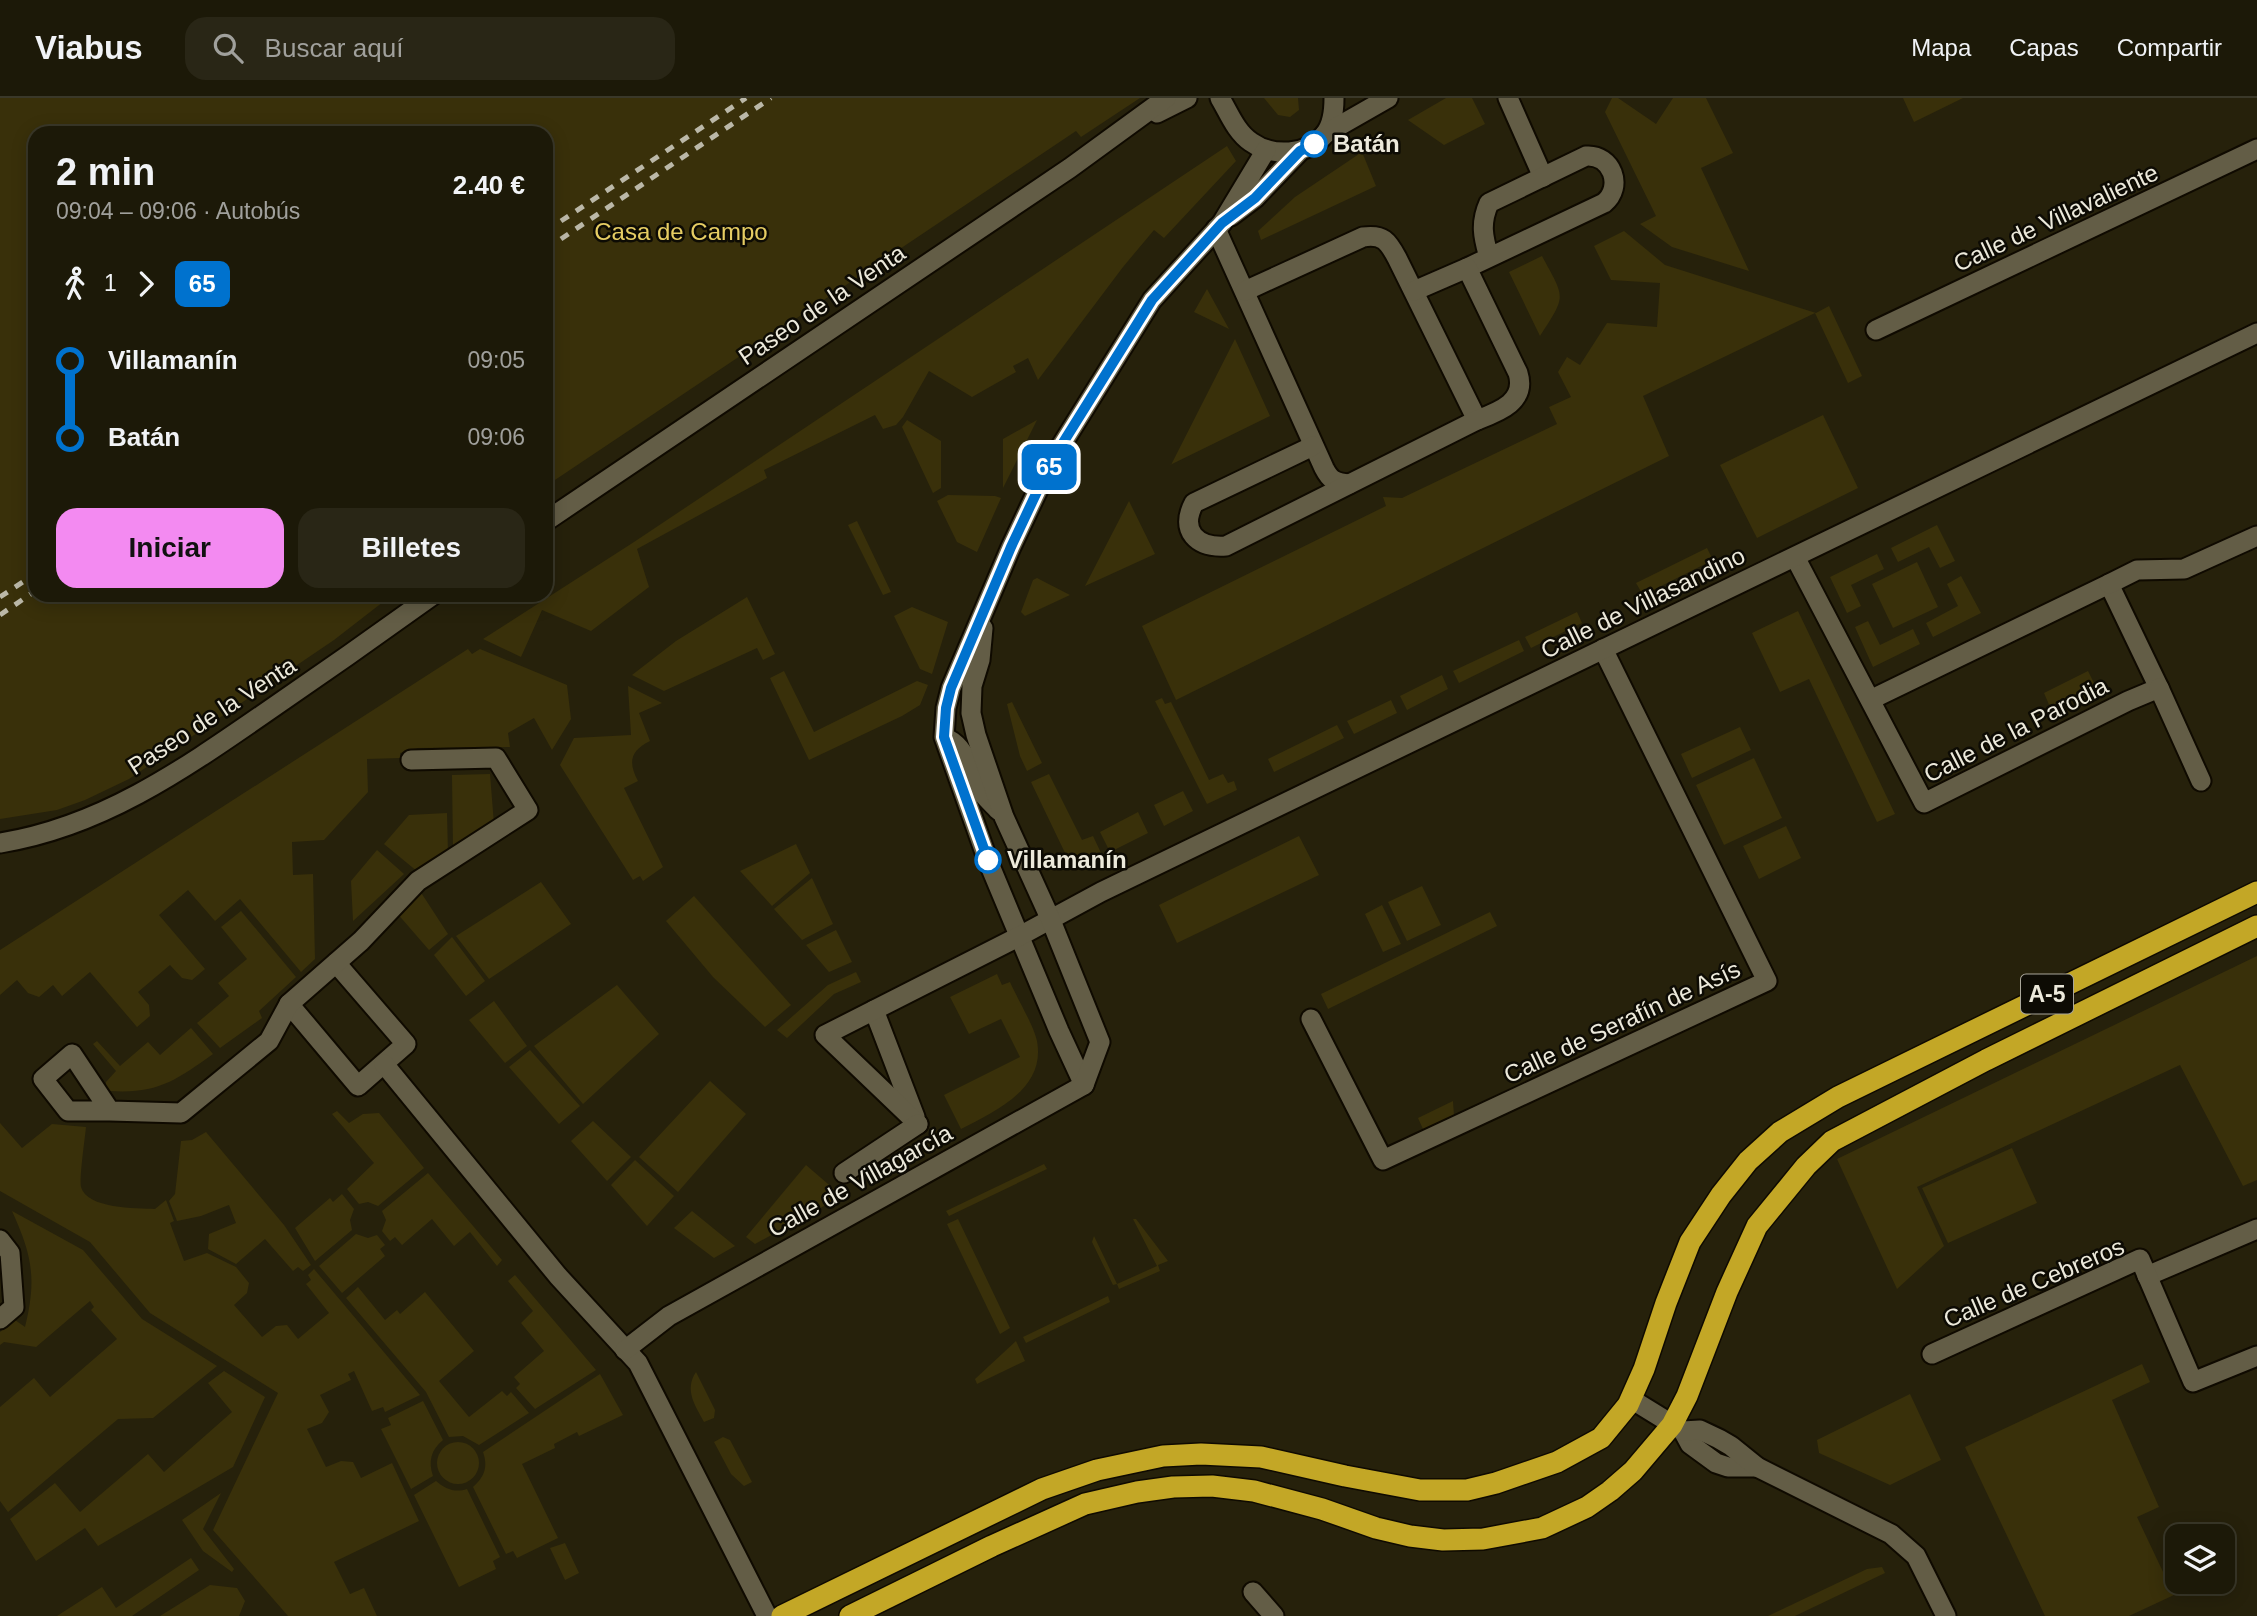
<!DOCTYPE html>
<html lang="es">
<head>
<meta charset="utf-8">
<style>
	body { margin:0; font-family:Helvetica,sans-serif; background:#292616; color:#f1f3f6; height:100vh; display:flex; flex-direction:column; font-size:26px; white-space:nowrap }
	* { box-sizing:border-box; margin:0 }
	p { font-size:23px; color:#a0a09c }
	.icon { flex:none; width:38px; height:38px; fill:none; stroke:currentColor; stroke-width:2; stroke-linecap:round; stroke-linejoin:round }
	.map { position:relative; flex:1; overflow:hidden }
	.side { position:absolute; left:28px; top:28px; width:525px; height:476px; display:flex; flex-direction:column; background:#1c1908; border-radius:21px; box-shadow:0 4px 18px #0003,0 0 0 2px #3a3829 }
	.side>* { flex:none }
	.badge { padding:0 14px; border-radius:10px; font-size:24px; line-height:46px }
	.buttons { position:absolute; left:2165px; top:1426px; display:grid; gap:14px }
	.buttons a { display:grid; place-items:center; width:70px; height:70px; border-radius:14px; background:#1c1908; box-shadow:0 4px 18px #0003,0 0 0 2px #3a3829; font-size:35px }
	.map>.badge { position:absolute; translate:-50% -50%; box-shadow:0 0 0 4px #fff }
	.legs { display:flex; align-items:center; gap:10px; height:77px; padding:0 28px; font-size:23px }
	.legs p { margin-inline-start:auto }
	.summary { display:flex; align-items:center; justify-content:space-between; height:119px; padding:0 28px }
	h1 { font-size:38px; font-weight:600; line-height:52px }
	.action { display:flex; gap:14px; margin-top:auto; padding:14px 28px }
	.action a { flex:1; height:80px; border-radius:21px; background:#f38af1; color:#111; font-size:28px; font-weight:600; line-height:80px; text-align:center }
	.action a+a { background:#292616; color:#f1f3f6 }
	ul { padding:0 28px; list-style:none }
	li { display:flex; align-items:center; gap:24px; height:77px; font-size:26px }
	li i { display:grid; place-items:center; width:10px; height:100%; margin:0 9px; background:currentColor }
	li i::after { content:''; width:18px; height:18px; margin:-9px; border:5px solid; border-radius:50%; background:#1c1908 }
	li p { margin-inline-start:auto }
	li:first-child i { background:linear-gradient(#0000 50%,currentColor 0) }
	li:last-child i { background:linear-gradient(currentColor 50%,#0000 0) }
	header { display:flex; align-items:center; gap:42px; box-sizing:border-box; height:98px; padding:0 35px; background:#1c1908; border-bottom:2px solid #3a3829 }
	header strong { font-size:33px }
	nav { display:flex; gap:38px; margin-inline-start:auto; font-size:24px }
	.search { width:490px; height:63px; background:#292616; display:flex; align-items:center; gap:18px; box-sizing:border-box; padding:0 24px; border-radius:21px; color:#a0a09c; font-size:26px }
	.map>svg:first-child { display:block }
	.green { fill:#39300a }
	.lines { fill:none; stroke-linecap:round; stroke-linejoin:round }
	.minor-casing { stroke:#0f0a00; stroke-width:23 }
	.motorway-casing { stroke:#0f0a00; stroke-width:24 }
	.minor { stroke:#635d46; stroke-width:19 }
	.motorway { stroke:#c3a726; stroke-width:21 }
	.rail { stroke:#bbb8a8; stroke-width:5; stroke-dasharray:9 9; stroke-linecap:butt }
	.line-1-casing { stroke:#fff; stroke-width:16 }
	.line-1 { stroke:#0072ce; stroke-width:10 }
	.stop-1-dot { fill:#fff; stroke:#0072ce; stroke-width:3.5 }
	.labels { text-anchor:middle; stroke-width:5; stroke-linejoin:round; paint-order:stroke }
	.shield { fill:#0d0b04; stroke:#a9a69a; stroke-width:2 }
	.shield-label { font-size:23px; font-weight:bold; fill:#ece9db }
	.stop-label { font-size:24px; font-weight:bold; fill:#ece9db; stroke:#0d0b04; text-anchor:start }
	.street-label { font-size:24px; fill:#ece9db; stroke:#0d0b04 }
	.park-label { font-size:24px; fill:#e6cd63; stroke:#0d0b04 }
</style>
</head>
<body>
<header>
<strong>Viabus</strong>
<div class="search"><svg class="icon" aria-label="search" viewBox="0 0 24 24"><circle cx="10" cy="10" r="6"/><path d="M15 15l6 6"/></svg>Buscar aquí</div>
<nav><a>Mapa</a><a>Capas</a><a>Compartir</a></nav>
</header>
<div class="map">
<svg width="2257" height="1518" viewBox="0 0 2257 1518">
	<rect width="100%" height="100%" fill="#26210b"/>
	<g class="green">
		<path d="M0,0H1140L1081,39L1076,33L546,388V35H35V497H392L334,542L129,681L85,702L57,712L0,721Z"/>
		<path d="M1264,0H1298L1299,12L1290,19L1278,17Z"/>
		<path d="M1446,0H1472L1485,26L1444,47L1408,22Z"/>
		<path d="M1612,0H1618L1656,26L1673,0H1706L1733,55L1701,70L1749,173L1672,149L1640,126L1656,118L1605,14Z"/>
		<path d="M1903,0H1963L1914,24Z"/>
		<path d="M1227,48L1236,63L1164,140L1154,132L1123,169L1038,282L1028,260L1013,268L1016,274L972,299L929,273L903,319L896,327L883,331L875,317L764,372L767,380L637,451L649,489L591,533L542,512L521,559L483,541L634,444Z"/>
		<path d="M1362,54L1376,88L1261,142L1258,133L1295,99Z"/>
		<path d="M1624,133L1665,167L1816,215L1829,208L1862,278L1848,285L1815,215L1643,298L1669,358L1176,602L1142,528L1386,408L1383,399L1402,400L1557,326L1549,309L1571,299L1558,274L1567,259L1580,267L1607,225L1657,229L1660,185L1611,182L1594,148Z"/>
		<path d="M1542,158C1565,201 1567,196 1540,238L1509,174Z"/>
		<path d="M1207,191L1229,231L1194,214Z"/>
		<path d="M1235,241L1270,318L1170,367H1171Z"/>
		<path d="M1823,317L1858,390L1757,440L1720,367Z"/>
		<path d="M907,322L941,343V390L933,395L902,329Z"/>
		<path d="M1037,322L1003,390V341Z"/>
		<path d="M948,397L995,398L1001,400L977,454L957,444L937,403Z"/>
		<path d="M1129,403L1155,456L1085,488Z"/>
		<path d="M857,423L891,494L883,497L848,427Z"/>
		<path d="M1937,427L1955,463L1940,470L1929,449L1898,464L1891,450Z"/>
		<path d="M1707,450L1713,462L1643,497L1636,485Z"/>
		<path d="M1877,456L1884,471L1851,487L1861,508L1847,515L1830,479Z"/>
		<path d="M1917,464L1938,509L1893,530L1872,486Z"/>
		<path d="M1961,478L1981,515L1933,539L1926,525L1958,508L1947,486Z"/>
		<path d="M1037,480L1070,497L1025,518L1021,514L1033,482Z"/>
		<path d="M747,499L775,556L763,562L757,550L664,593L632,577L676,543Z"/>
		<path d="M912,509L948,524L932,576L920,571L894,518Z"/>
		<path d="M1798,513L1895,716L1877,724L1809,581L1780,594L1752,535Z"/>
		<path d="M1577,514L1582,525L1531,550L1525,539Z"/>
		<path d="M1868,523L1880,547L1913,531L1920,546L1873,569L1855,529Z"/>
		<path d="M1519,542L1524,553L1459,585L1453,573Z"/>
		<path d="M468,551L472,556L480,551L567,587L571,621L552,652L534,620L508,635L510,649L418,650L400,655V660L367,661L368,694L324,742L292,744L293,777L313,776L315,861L301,874L240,801L215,823L188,792L159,817L205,871L192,882L182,880L170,867L138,894L149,907L150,918L137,929L90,874L62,898L53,887L39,899L28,895L17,882L0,897V852Z"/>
		<path d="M784,573L814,634L917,583L928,587L920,607L902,618L809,662L770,580Z"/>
		<path d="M2088,573L2095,587L2050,609L2044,595Z"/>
		<path d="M1442,577L1448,591L1407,612L1400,598Z"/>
		<path d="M628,588L662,605L639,615L650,643C630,653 628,664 638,683L624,690L663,769L643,783L640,778L633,782L560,667L574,640L631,637Z"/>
		<path d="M1162,600L1165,606L1171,604L1209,682L1223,676L1228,685L1234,683L1237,692L1207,706L1155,603Z"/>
		<path d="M1391,602L1397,615L1354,636L1347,623Z"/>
		<path d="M1012,604L1042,665L1027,673L1020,658L1007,606Z"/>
		<path d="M1337,627L1344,640L1274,674L1268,661Z"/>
		<path d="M1740,629L1751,652L1692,680L1681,656Z"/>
		<path d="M1754,660L1782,720L1724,747L1696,687Z"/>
		<path d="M490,676L494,726L453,752L452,677Z"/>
		<path d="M1049,676L1082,742L1093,738L1102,757L1075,762L1066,757L1031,684Z"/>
		<path d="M1183,693L1193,713L1164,728L1154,707Z"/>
		<path d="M1138,714L1148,735L1110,754L1100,734Z"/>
		<path d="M447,715L448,756L418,774L384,746L409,717Z"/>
		<path d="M1786,728L1801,760L1759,781L1743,748Z"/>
		<path d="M1299,738L1319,777L1177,845L1159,807Z"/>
		<path d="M796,746L810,775L772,808L740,773Z"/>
		<path d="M377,752L404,776L353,823L351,783Z"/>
		<path d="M812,780L833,826L802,842L774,811Z"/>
		<path d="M541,784L571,826L489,881L456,838Z"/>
		<path d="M1422,788L1441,827L1407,843L1388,804Z"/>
		<path d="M418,790L448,836L429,852L396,814Z"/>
		<path d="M694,798L791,907L765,929L713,879L666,823Z"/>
		<path d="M1382,807L1401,846L1383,854L1365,816Z"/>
		<path d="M241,813L296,879L259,913L262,920L220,950L197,925L229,898L218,885L247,861L221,829Z"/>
		<path d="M1490,814L1497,828L1328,911L1321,896Z"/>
		<path d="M836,832L852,864L829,874L806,847Z"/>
		<path d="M452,839L485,883L466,898L434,857Z"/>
		<path d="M2257,858V1082L2243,1088L2180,967L1917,1089L1944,1148L1897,1191L1837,1061Z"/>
		<path d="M856,874L861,884L834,896L787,940L777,932L828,887Z"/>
		<path d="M997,876L1002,887L1010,884C1017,900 1034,928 1037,943C1046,991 995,1013 961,1031L944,997L1020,959L1001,921L969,936L950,899Z"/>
		<path d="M617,887L659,936L583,1006L534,948Z"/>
		<path d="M494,903L527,948L505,965L469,922Z"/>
		<path d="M191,930L213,956C175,983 157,996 110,993L106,990V984L116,973L93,946L97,943L120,968L148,944L160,957Z"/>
		<path d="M530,952L580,1008L559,1026L509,969Z"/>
		<path d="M710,983L746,1016L678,1094L639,1059Z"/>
		<path d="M1453,1003L1454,1018L1428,1031H1423L1418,1020Z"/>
		<path d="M337,1013L349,1025L363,1016L379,1015L424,1070L378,1108L368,1104L359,1106L347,1091L374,1065L332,1016Z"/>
		<path d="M593,1023L631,1059L607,1083L571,1043Z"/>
		<path d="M0,1025L22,1050L52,1026L86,1029C85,1040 79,1081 81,1089C87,1111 136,1110 155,1111L166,1102L174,1123L170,1125L184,1163L207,1155L236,1169L249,1185L247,1195L234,1207L262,1239L276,1228L287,1227L298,1241L329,1215L306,1186L311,1182L308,1177L314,1171L420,1297L385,1314L383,1309L372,1313L354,1273L348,1276L351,1282L320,1297L329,1314L322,1325L307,1331L326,1369L341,1363L353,1364L361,1380L392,1365L419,1423L334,1464L350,1496L364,1490L377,1518H288L213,1432L278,1295L150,1215L90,1144L0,1093Z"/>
		<path d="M206,1034L284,1127L311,1167L303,1173L298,1169L293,1173L265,1141L236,1166L208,1151L209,1136L236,1125L229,1107L201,1118L177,1123L169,1103L175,1096L181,1043L192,1042Z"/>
		<path d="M2012,1050L2037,1105L1948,1145L1922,1090Z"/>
		<path d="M635,1062L674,1098L647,1128L611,1087Z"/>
		<path d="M1044,1066L1047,1071L949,1118L946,1113Z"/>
		<path d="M806,1067L842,1098L755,1146L746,1139Z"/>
		<path d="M428,1075L502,1162L497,1168L470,1134L454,1148L432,1121L402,1147L395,1139L390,1143L382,1133L386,1122L382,1113Z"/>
		<path d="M342,1096L354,1111L350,1122L352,1132L315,1163L295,1130L330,1100L333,1104Z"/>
		<path d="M12,1113L83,1152L142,1221L217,1268L153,1320L118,1321L8,1414L0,1403V1309L34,1280L50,1299L117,1241L91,1212L94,1209L90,1203L36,1249L4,1244L0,1247V1234L15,1222L25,1229C37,1181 32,1157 12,1113Z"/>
		<path d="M692,1113L735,1148L714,1160L674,1130Z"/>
		<path d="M958,1121L1010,1230L1000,1236L947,1126Z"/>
		<path d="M1133,1121H1136L1168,1163L1158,1167L1160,1173L1119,1191L1117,1186L1113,1187L1092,1144L1094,1138L1117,1186L1157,1168Z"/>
		<path d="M356,1136L368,1140L377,1137L385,1147L380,1151L385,1158L342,1195L319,1168Z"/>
		<path d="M515,1177L596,1272L535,1311L516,1290L520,1286L514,1279L544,1253L521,1225L533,1213L508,1183Z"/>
		<path d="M358,1189L385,1222L397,1212L400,1216L425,1194L474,1253L439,1283L469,1319L502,1293L507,1298L511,1294L529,1315L479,1347L463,1338L449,1339L426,1294L346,1200Z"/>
		<path d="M1108,1198L1110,1204L1026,1245L1023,1239Z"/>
		<path d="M1016,1243L1025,1263L977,1286L975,1281Z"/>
		<path d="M2142,1266L2150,1284L2112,1302L2159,1409L2137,1419L2174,1497L2129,1518H2045L1965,1349Z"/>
		<path d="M224,1273L265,1299L233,1369L98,1448L85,1430L36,1463L10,1421L55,1385L80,1414L148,1356L164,1374L232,1314L208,1285Z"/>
		<path d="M696,1274L715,1312L714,1320L704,1324C695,1307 684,1292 696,1274Z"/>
		<path d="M600,1276L623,1317L579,1338L577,1334L554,1346L555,1350L522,1366L558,1440L517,1460L513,1453L506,1456L473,1389C485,1379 488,1368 483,1354Z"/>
		<path d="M1910,1296L1941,1362L1890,1387L1819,1355L1817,1342Z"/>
		<path d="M423,1303L443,1342C431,1352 428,1363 433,1378L411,1391L381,1331L391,1327L388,1320Z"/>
		<path d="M723,1339L730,1342L752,1384L744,1388L731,1376L714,1344Z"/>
		<circle cx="458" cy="1365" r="21"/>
		<path d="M436,1383C445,1391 455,1395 467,1391L500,1459L493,1463L496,1471L459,1489L414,1397Z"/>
		<path d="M221,1395L203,1431L234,1471L232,1474L203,1453L182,1422Z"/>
		<path d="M565,1445L579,1475L565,1482L550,1450Z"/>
		<path d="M191,1460L199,1472L132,1518H57L102,1489L116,1510Z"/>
		<path d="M1882,1469L1885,1475L1795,1518H1768L1867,1471Z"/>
		<path d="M210,1487L237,1490L245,1503L239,1518H160Z"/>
	</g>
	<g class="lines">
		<defs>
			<g id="minor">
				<path d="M1220,0C1229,15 1236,34 1251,44C1272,59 1308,58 1325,36C1333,26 1334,12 1334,0"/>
				<path d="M1508,0L1543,79"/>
				<path d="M1157,15L1187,0"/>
				<path d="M1325,36L1388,0"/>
				<path d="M1231,118L1255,100L1300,53"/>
				<path d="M1216,131L1324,370C1330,382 1335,385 1349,386"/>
				<path d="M1467,170L1604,105C1624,89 1612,56 1586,58L1489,105C1480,125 1483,139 1489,159"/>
				<path d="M1245,193L1363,139C1383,136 1388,143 1397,160L1477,322"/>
				<path d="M1876,232L2257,51"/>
				<path d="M1313,348L1194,405C1179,433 1197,450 1226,448L1477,322C1498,314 1527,304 1518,275L1467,170L1414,193"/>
				<path d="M546,423L1070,70L1166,0"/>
				<path d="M1795,459L1924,705L2128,603L2159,590L2109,486L1870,602"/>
				<path d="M2109,486L2137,472L2184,471L2257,438"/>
				<path d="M2159,590L2201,683"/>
				<path d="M948,641C967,651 969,672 979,690C983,698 992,705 998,712"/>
				<path d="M0,745C100,729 181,673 262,617C319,578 376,538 433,497"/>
				<path d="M289,906L358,988L406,946L336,865"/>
				<path d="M874,912L915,1019"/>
				<path d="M1311,921L1383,1062L1767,883L1603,551"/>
				<path d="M384,966L558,1178L638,1265L767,1518"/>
				<path d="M1084,987L1059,933L988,763L944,639L946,610L951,590L1011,449L1051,364L1152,202L1222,125L1266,52"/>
				<path d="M110,1013H68L43,981L72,956L110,1013L181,1015L269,943L289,906L361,843L418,783L528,712L496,660L411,662"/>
				<path d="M918,1026L825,937L1020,838L1101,794L2257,235"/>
				<path d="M844,1075L918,1026"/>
				<path d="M0,1142L10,1155L14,1209L0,1221"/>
				<path d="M2147,1178L2257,1131"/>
				<path d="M625,1252L669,1218L1084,987L1100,944L1050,820L1004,719L976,637L971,615L972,588L980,562L983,530"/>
				<path d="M1932,1256L2140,1161L2193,1284L2257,1258"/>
				<path d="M1631,1301L1683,1333L1690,1346L1716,1365L1728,1369H1757"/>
				<path d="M1683,1333L1700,1332L1719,1341L1731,1348L1757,1369L1891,1436L1916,1458L1946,1518"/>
				<path d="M1253,1494L1274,1518"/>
			</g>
			<g id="motorway">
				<path d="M782,1518L1042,1391L1097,1372L1163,1358L1201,1356L1261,1359L1345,1378L1420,1392H1467L1496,1385L1557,1364L1601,1340L1628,1307L1644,1271L1666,1205L1690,1144L1721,1097L1748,1063L1780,1034L1838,999L2257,794"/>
				<path d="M850,1518L992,1448L1085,1406L1137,1394L1173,1389L1212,1388L1254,1393L1322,1411L1376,1430L1410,1438L1443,1442L1483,1441L1542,1430L1587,1409L1610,1393L1633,1373L1672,1327L1687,1298L1727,1194L1757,1128L1806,1068L1832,1043L1986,962L2257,828"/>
			</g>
		</defs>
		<use href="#minor" class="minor-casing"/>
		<use href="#motorway" class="motorway-casing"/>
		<use href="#minor" class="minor"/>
		<use href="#motorway" class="motorway"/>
		<g class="rail">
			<path d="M546,133L746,0"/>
			<path d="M546,151L771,0"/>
			<path d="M0,499L35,476"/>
			<path d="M0,517L35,493"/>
		</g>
	</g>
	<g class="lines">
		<defs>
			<path id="line-1" d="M988,762L944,639L946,610L951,590L1011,449L1051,364L1152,202L1222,125L1255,100L1300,53L1314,46"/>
		</defs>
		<use href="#line-1" class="line-1-casing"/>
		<use href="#line-1" class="line-1"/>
	</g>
	<g class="stop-1-dot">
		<circle cx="1314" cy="46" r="12"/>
		<circle cx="988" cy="762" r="12"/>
	</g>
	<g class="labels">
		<rect class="shield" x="2021" y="876.5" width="52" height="39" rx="5"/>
		<g class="shield-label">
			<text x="2047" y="904">A-5</text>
		</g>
		<g class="stop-label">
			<text x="1333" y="54">Batán</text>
			<text x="1007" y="770">Villamanín</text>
		</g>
		<g class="street-label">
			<text transform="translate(2056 120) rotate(-25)" y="8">Calle de Villavaliente</text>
			<text transform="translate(822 207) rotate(-34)" y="8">Paseo de la Venta</text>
			<text transform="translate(1643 505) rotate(-26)" y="8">Calle de Villasandino</text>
			<text transform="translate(212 618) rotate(-33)" y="8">Paseo de la Venta</text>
			<text transform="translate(2016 632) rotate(-27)" y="8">Calle de la Parodia</text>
			<text transform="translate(1622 924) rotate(-25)" y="8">Calle de Serafín de Asís</text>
			<text transform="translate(860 1083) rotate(-29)" y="8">Calle de Villagarcía</text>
			<text transform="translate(2034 1185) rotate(-23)" y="8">Calle de Cebreros</text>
		</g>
		<g class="park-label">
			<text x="681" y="142">Casa de Campo</text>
		</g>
	</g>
</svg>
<div class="buttons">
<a><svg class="icon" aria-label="layers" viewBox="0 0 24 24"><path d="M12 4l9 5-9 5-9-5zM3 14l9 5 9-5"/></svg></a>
</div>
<b class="badge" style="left:1049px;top:369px;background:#0072ce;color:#fff">65</b>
<section class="side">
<div class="summary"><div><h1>2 min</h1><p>09:04 – 09:06 · Autobús</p></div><b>2.40 €</b></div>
<div class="legs"><svg class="icon" aria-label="walk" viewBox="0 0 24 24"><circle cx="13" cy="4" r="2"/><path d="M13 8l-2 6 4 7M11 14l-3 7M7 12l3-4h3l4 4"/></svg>1<svg class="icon" aria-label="forward" viewBox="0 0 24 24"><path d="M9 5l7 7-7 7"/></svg><b class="badge" style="background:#0072ce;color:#fff">65</b></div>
<ul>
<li><i style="color:#0072ce"></i><b>Villamanín</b><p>09:05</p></li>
<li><i style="color:#0072ce"></i><b>Batán</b><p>09:06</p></li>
</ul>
<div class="action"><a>Iniciar</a><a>Billetes</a></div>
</section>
</div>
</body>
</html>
